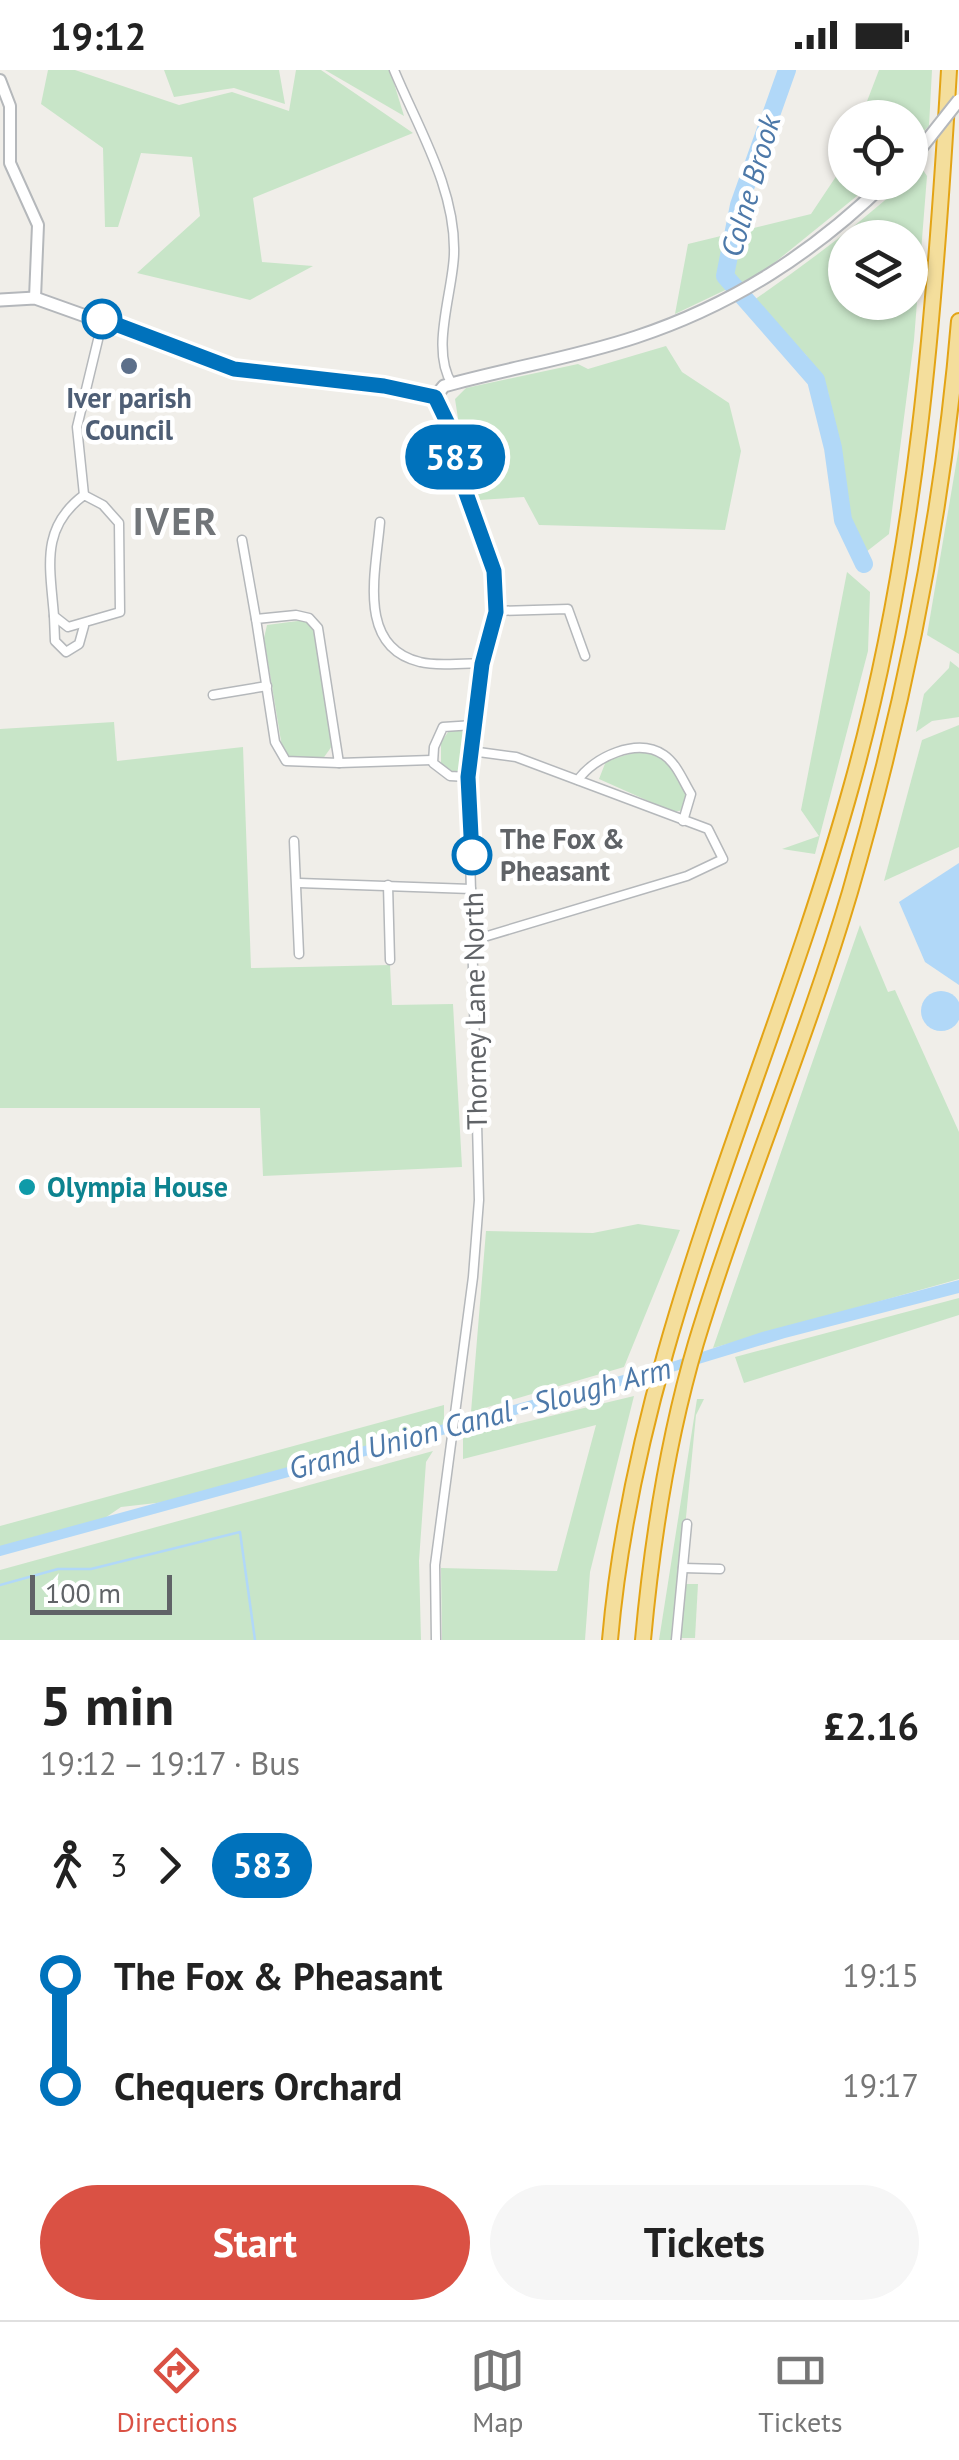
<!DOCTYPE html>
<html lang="en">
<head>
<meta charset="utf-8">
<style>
	body { margin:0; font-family:"PT Sans",sans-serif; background:#f6f6f6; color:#222; height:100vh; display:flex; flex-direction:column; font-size:38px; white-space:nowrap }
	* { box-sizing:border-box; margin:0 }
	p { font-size:32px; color:#767676 }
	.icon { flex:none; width:55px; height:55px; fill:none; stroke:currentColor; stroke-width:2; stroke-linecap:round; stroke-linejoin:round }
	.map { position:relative; height:1570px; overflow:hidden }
	.side { display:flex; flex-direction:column; background:#fff; flex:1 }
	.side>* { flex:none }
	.badge { padding:0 20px; border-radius:32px; font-size:35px; line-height:65px }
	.controls { position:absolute; left:828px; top:30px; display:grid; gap:20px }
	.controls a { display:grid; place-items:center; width:100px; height:100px; border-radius:50%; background:#fff; box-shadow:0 2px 8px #0004; font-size:50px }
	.scale { position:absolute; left:30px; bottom:25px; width:142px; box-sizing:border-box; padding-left:10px; border:5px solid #606367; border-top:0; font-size:28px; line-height:35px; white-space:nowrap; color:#606367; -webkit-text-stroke:8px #fff; paint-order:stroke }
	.map>.badge { position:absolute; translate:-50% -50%; box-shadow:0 0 0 5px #fff }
	.legs { display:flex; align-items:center; gap:15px; height:110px; padding:0 40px; font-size:32px }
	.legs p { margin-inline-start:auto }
	.overview { display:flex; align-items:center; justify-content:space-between; height:170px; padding:0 40px }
	h1 { font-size:55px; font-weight:800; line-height:75px }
	.primary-button { display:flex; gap:20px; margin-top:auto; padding:20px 40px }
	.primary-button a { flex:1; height:115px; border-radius:60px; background:#da5144; color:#fff; font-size:40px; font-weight:800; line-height:115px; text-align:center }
	.primary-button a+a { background:#f6f6f6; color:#222 }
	ul { padding:0 40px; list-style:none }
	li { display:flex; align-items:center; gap:35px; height:110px; font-size:38px }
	li i { display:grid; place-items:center; width:15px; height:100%; margin:0 12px; background:currentColor }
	li i::after { content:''; width:25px; height:25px; margin:-12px; border:8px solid; border-radius:50%; background:#fff }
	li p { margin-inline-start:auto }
	li:first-child i { background:linear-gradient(#0000 50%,currentColor 0) }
	li:last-child i { background:linear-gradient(currentColor 50%,#0000 0) }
	.status { display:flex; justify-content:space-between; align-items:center; height:70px; padding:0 50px; background:#fff; direction:ltr }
	.status svg { height:28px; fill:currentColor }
	.tab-bar { display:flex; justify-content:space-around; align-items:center; height:140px; border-top:2px solid #e0e0e0; background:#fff; font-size:28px; color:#767676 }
	.tab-bar a { display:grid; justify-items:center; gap:5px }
	.tab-bar .on { color:#da5144 }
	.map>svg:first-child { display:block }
	.green { fill:#c8e5c8; fill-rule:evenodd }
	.water { fill:#b1d8f8 }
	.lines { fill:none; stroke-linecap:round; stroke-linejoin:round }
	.stream { stroke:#b1d8f8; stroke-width:2.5 }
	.canal { stroke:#b1d8f8; stroke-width:10 }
	.river { stroke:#b1d8f8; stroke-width:18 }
	.minor-casing { stroke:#b5b8bb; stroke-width:11 }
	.tertiary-casing { stroke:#b5b8bb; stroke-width:14 }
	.secondary-casing { stroke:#b4b7bb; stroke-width:15 }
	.motorway-casing { stroke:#e3a416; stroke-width:18 }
	.minor { stroke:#fff; stroke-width:8 }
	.tertiary { stroke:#fff; stroke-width:10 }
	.secondary { stroke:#fff; stroke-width:11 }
	.motorway { stroke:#f4de9c; stroke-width:14 }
	.secondary-bridge-casing { stroke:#b4b7bb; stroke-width:15; stroke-linecap:butt }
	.secondary-bridge { stroke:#fff; stroke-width:11 }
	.line-1-casing { stroke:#fff; stroke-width:22 }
	.line-1 { stroke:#0072bc; stroke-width:15 }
	.stop-1-dot { fill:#fff; stroke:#0072bc; stroke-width:5 }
	.service-dot { fill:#5c6f8a; stroke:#fff; stroke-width:4 }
	.culture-dot { fill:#0f9aa8; stroke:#fff; stroke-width:4 }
	.labels { text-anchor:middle; stroke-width:9; stroke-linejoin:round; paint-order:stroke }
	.service-label { font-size:28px; font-weight:bold; fill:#4e5e75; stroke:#fff }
	.stop-label { font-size:28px; font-weight:bold; fill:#606367; stroke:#fff; text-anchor:start }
	.street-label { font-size:28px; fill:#606367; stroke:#fff }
	.culture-label { font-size:28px; font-weight:bold; fill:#0d838f; stroke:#fff; text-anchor:start }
	.water-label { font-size:30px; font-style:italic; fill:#4d79a9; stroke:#fff }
	.district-label { font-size:38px; font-weight:bold; letter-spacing:2.5px; fill:#717579; stroke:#fff }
</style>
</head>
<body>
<div class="status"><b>19:12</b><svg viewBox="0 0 49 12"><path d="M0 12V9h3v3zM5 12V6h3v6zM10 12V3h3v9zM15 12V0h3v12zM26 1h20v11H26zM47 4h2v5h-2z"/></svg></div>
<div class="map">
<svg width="959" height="1570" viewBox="0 0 959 1570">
	<rect width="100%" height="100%" fill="#f0eee9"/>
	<g class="green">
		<path d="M48,0H75L179,35L232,22L289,41L296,0H321L413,63L253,128L262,192L313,196L250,230L137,203L200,146L192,87L141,83L118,157H105L103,78L41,34Z"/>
		<path d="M164,0H279L285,34L234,18L174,27Z"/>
		<path d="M325,0H390L404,46Z"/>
		<path d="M879,0H932L929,56L910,75V48L861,47Z"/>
		<path d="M845,93V112L873,113L763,202L675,244L688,174L811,144Z"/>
		<path d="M921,97L927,106L914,270L889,464L866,482L852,465L828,322L806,285L768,252L754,230C813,189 873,144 921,97ZM845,168H910V232H845Z"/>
		<path d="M666,276L682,302L729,333L741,381L725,460L539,455L524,427L479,430L463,381L455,329L466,318L578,294L588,299Z"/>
		<path d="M959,377V584L927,565Z"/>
		<path d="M847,502L870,522L868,581L815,784L782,779L819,766L801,740Z"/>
		<path d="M305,550L314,561L332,676L322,690H291L283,683L264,568L267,555Z"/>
		<path d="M950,591L959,598V647L932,651L916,662L924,624L949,598Z"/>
		<path d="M114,652L117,691L243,677L251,898L390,895L392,935L453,934L462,1097L263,1106L260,1038H0V659Z"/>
		<path d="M959,655V777L884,811L922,670Z"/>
		<path d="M451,658L461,659L468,670L465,698L453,703L441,693V672Z"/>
		<path d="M636,682C665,681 674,702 687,724L684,740L673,742L599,709L606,691Z"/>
		<path d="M860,855L888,922L895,920L959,1062V1209L713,1278Z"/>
		<path d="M638,1154L680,1160L624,1297L471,1342L486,1161L593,1163Z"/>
		<path d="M959,1228V1245L744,1313L735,1287Z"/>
		<path d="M634,1326L590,1502L585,1570H442L441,1498L557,1501L596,1355L463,1389V1367Z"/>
		<path d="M697,1329H704L696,1345L674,1570H659Z"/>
		<path d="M444,1335V1358L165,1432L121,1437L102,1450L0,1478V1456Z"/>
		<path d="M433,1381L426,1392L419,1491L421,1570H0V1500Z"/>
		<path d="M686,1514H698L695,1568H681Z"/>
	</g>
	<g class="water">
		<path d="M959,793V915L925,892L899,832Z"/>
		<circle cx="941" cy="941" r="20"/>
		<path d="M959,1210V1223L785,1268L659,1306L663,1295L762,1262Z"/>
	</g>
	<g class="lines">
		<path class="stream" d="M0,1515L58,1499H91L240,1462L255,1570"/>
		<path class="canal" d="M0,1481L664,1299"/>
		<path class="river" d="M787,0L739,135L725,206L816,310L833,378L843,450L864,494"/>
		<defs>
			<g id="minor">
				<path d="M394,0C418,58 456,119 454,184C453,222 430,280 452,314"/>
				<path d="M435,327L495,501L497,534L482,594L468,707L479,1130L473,1207L435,1495L436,1570"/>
				<path d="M84,425L103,435L119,453L120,542L68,557L54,546C50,496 40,458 84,425Z"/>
				<path d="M84,425L77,357L103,249"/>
				<path d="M380,452C376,501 356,577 420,592C439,597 462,592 482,594"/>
				<path d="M242,470L256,549"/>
				<path d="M496,541L568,539L585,586"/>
				<path d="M296,545L309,548L318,558L339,693L286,691L275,672L256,549Z"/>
				<path d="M54,546L55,571L66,582L79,574L84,556"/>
				<path d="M213,625L267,616"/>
				<path d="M471,681L516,687L708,759L723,789L687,806L474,870"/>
				<path d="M339,693L432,690"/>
				<path d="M468,707L450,706L433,693L434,677L443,657L474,655"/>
				<path d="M578,710C594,687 637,667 664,685C677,694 683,711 691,724L683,751"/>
				<path d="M294,771L299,884"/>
				<path d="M299,813L471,819"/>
				<path d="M388,815L390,890"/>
				<path d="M683,1498L720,1499"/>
				<path d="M676,1570L687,1454"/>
			</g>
			<path id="tertiary" d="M0,10L10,36V93L38,155L35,228"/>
			<path id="secondary" d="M0,230L35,228L234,299L384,315L435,327L444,316C508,298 573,288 636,267C733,235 813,183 886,112"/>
			<g id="motorway">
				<path d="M610,1570C636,1270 773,1000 852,714C917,481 935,240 949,0"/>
				<path d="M643,1570C652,1471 668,1368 696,1273C742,1121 805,974 850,822C904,636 943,444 959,251"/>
			</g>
		</defs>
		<use href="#minor" class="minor-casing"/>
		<use href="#tertiary" class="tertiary-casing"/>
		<use href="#secondary" class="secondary-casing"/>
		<use href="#motorway" class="motorway-casing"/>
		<use href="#minor" class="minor"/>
		<use href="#tertiary" class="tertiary"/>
		<use href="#secondary" class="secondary"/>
		<use href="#motorway" class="motorway"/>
		<defs>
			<path id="secondary-bridge" d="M917,83L959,30"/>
		</defs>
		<use href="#secondary-bridge" class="secondary-bridge-casing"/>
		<use href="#secondary-bridge" class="secondary-bridge"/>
	</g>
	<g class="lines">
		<defs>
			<path id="line-1" d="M102,249L234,299L384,316L435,327L450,358L457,398L494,501L496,542L482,594L468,707L472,785"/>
		</defs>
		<use href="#line-1" class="line-1-casing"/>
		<use href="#line-1" class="line-1"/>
	</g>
	<g class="stop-1-dot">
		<circle cx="102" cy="249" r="18"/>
		<circle cx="472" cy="785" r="18"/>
	</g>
	<circle class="service-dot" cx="129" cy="296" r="10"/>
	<circle class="culture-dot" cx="27" cy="1117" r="10"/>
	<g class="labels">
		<g class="service-label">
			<text x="129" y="338">Iver parish<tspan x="129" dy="32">Council</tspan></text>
		</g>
		<g class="stop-label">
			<text x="500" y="779">The Fox &amp;<tspan x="500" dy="32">Pheasant</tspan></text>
		</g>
		<g class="street-label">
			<text transform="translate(475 941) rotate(-91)" y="10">Thorney Lane North</text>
		</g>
		<g class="culture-label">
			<text x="47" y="1127">Olympia House</text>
		</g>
		<g class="water-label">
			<text transform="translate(751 116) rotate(-74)" y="10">Colne Brook</text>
			<text transform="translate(480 1349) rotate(-15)" y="10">Grand Union Canal - Slough Arm</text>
		</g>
		<g class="district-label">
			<text x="176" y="465">IVER</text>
		</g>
	</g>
</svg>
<div class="controls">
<a><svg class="icon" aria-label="locate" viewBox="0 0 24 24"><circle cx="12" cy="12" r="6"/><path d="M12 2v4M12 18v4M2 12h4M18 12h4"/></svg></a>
<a><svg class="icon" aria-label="layers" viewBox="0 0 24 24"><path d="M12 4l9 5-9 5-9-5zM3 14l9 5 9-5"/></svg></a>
</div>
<div class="scale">100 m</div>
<b class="badge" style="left:455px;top:387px;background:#0072bc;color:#fff">583</b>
</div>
<section class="side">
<div class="overview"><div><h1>5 min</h1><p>19:12 – 19:17 · Bus</p></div><b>£2.16</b></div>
<div class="legs"><svg class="icon" aria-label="walk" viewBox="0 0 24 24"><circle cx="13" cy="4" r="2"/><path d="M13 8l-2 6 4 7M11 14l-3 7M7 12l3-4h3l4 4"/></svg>3<svg class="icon" aria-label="forward" viewBox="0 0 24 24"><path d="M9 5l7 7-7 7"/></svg><b class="badge" style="background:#0072bc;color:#fff">583</b></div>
<ul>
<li><i style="color:#0072bc"></i><b>The Fox &amp; Pheasant</b><p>19:15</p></li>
<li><i style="color:#0072bc"></i><b>Chequers Orchard</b><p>19:17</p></li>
</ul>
<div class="primary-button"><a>Start</a><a>Tickets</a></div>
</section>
<nav class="tab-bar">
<a class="on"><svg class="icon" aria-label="directions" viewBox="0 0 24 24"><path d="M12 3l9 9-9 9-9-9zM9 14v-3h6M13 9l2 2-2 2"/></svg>Directions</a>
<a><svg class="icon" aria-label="map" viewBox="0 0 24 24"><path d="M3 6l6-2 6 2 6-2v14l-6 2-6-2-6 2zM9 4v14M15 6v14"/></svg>Map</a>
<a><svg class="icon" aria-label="tickets" viewBox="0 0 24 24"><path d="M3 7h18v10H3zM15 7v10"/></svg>Tickets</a>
</nav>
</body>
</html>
